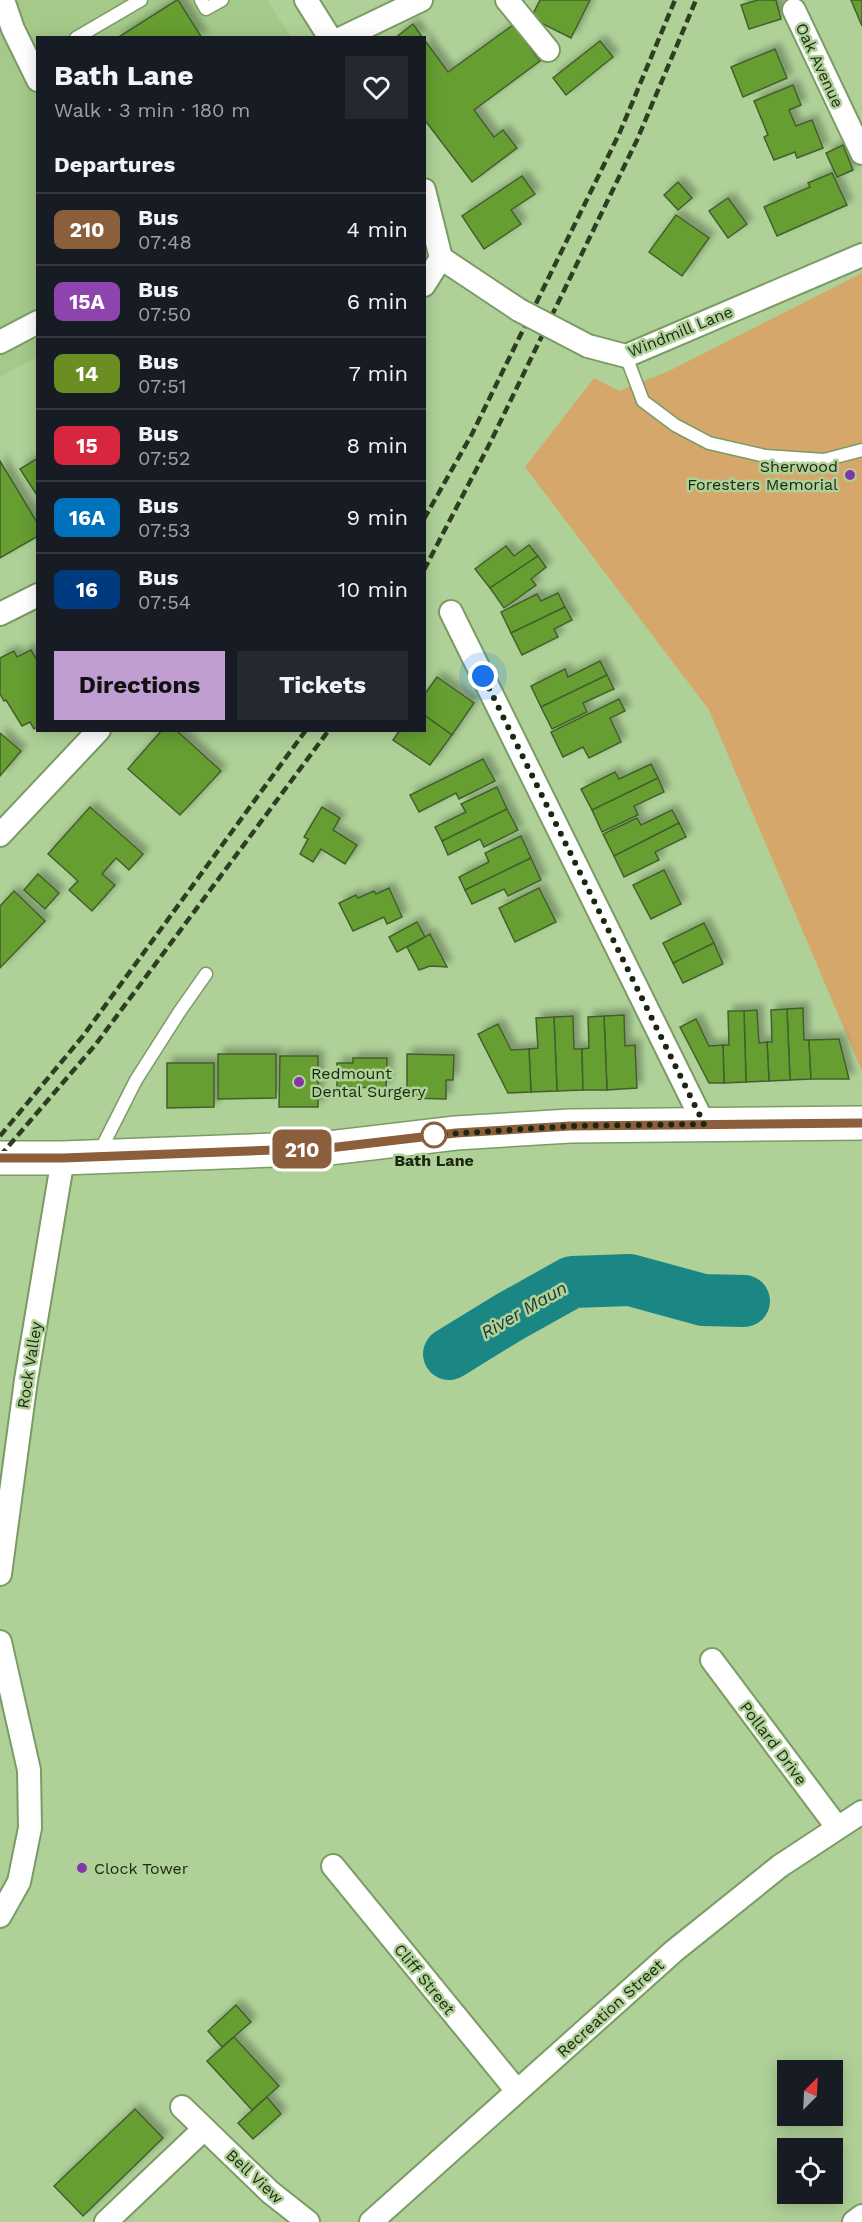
<!DOCTYPE html>
<html lang="en">
<head>
<meta charset="utf-8">
<style>
	body { margin:0; font-family:"Work Sans",sans-serif; background:#242831; color:#f1f3f6; height:100vh; display:flex; flex-direction:column; font-size:22px; white-space:nowrap }
	* { box-sizing:border-box; margin:0 }
	p { font-size:20px; color:#9ea1a6 }
	.icon { flex:none; width:33px; height:33px; fill:none; stroke:currentColor; stroke-width:2; stroke-linecap:round; stroke-linejoin:round }
	.map { position:relative; flex:1; overflow:hidden }
	.side { position:absolute; left:36px; top:36px; width:390px; height:696px; display:flex; flex-direction:column; background:#171b24; border-radius:0px; box-shadow:0 3px 15px #0003 }
	.side>* { flex:none }
	.badge { padding:0 12px; border-radius:9px; font-size:21px; line-height:39px }
	.needle { width:39px; rotate:24deg }
	.fabs { position:absolute; left:777px; top:2060px; display:grid; gap:12px }
	.fabs a { display:grid; place-items:center; width:66px; height:66px; border-radius:0px; background:#171b24; box-shadow:0 3px 15px #0003; font-size:30px }
	.you { position:absolute; width:30px; height:30px; margin:-15px; border:4px solid #fff; border-radius:50%; background:#1a73e8; box-shadow:0 0 0 9px #1a73e833 }
	.map>.badge { position:absolute; translate:-50% -50%; box-shadow:0 0 0 3px #fff }
	h2 { padding:0 18px; font-size:22px; line-height:54px }
	.round { display:grid; place-items:center; flex:none; width:63px; height:63px; border-radius:0px; background:#242831 }
	.summary { display:flex; align-items:center; justify-content:space-between; height:102px; padding:0 18px }
	h1 { font-size:28px; font-weight:700; line-height:45px }
	.cta { display:flex; gap:12px; margin-top:auto; padding:12px 18px }
	.cta a { flex:1; height:69px; border-radius:0px; background:#c09ed2; color:#111; font-size:24px; font-weight:700; line-height:69px; text-align:center }
	.cta a+a { background:#242831; color:#f1f3f6 }
	ul { padding:0; list-style:none }
	li { display:flex; align-items:center; gap:18px; height:72px; padding:0 18px; border-top:2px solid #363941 }
	li div { flex:1 }
	li b { display:block; font-size:22px }
	li em { font-style:normal }
	li .badge { min-width:66px; font-weight:700; text-align:center }
	.map>svg:first-child { display:block }
	.built { fill:#a4c989 }
	.green { fill:#d5a76a }
	.lines { fill:none; stroke-linecap:round; stroke-linejoin:round }
	.river { stroke:#1b8785; stroke-width:52 }
	.building { fill:#669e33; stroke:#43602c; stroke-width:1.5; filter:url(#shadow) }
	.lane-casing { stroke:#7b9b64; stroke-width:15 }
	.street-casing { stroke:#7b9b64; stroke-width:26 }
	.secondary-casing { stroke:#7b9b64; stroke-width:36 }
	.lane { stroke:#fff; stroke-width:12 }
	.street { stroke:#fff; stroke-width:22 }
	.secondary { stroke:#fff; stroke-width:33 }
	.rail { stroke:#2f3e23; stroke-width:4.5; stroke-dasharray:9 4.5; stroke-linecap:butt }
	.street-bridge-casing { stroke:#7b9b64; stroke-width:26; stroke-linecap:butt }
	.street-bridge { stroke:#fff; stroke-width:22 }
	.line-casing { stroke:#fff; stroke-width:14 }
	.line { stroke:#8b5e3c; stroke-width:9 }
	.walk { stroke:#1b2711; stroke-width:6; stroke-dasharray:0 10.8 }
	.poi-dot { fill:#8336a7; stroke:#afd198; stroke-width:2 }
	.stop-dot { fill:#fff; stroke:#8b5e3c; stroke-width:3 }
	.labels { text-anchor:middle; stroke-width:5; stroke-linejoin:round; paint-order:stroke }
	.street-label { font-size:16px; fill:#1b2711; stroke:#afd198 }
	.poi-label { font-size:16px; fill:#1b2711; stroke:#afd198; text-anchor:start }
	.stop-label { font-size:16px; font-weight:bold; fill:#1b2711; stroke:#afd198 }
	.water-label { font-size:18px; font-style:italic; fill:#173534; stroke:#afd198 }
</style>
</head>
<body>
<div class="map">
<svg width="862" height="2222" viewBox="0 0 862 2222">
	<defs>
		<filter id="shadow"><feDropShadow dx="5.5" dy="-5.5" stdDeviation="3" flood-color="#0004"/></filter>
	</defs>
	<rect width="100%" height="100%" fill="#afd198"/>
	<path class="built" d="M0,0H267L291,37L38,38L37,357L0,377Z"/>
	<path class="green" d="M862,273V1071L709,710L525,467L594,378L619,391L669,371Z"/>
	<g class="lines">
		<path class="river" d="M449,1354L511,1316L572,1282L630,1280L703,1300L744,1301"/>
	</g>
	<g class="building">
		<path d="M178,0L202,38H117L177,0Z"/>
		<path d="M540,0H590L571,38L531,18Z"/>
		<path d="M758,0H776L781,19L749,29L741,5Z"/>
		<path d="M851,0H862V26Z"/>
		<path d="M413,24L423,38H395Z"/>
		<path d="M513,25L540,61L474,110L494,137L503,130L517,148L472,182L424,119V39L448,72Z"/>
		<path d="M600,41L613,57L566,95L553,78Z"/>
		<path d="M775,49L787,78L743,97L731,67Z"/>
		<path d="M793,85L801,105L789,110L796,126L812,120L823,148L797,158L795,152L774,160L764,137L768,135L754,101Z"/>
		<path d="M843,145L853,170L837,177L826,153Z"/>
		<path d="M832,173L847,205L777,236L764,207L810,187L808,183Z"/>
		<path d="M522,176L535,194L511,210L521,224L484,249L462,216Z"/>
		<path d="M678,182L692,198L678,210L664,195Z"/>
		<path d="M728,198L747,224L728,238L709,211Z"/>
		<path d="M676,215L709,238L682,276L649,252Z"/>
		<path d="M38,458V497L20,469Z"/>
		<path d="M0,461L38,524V536L0,558Z"/>
		<path d="M529,545L538,556L490,588L475,569L506,546L514,556Z"/>
		<path d="M538,556L546,567L531,579L536,585L504,608L490,588Z"/>
		<path d="M558,593L565,607L511,633L501,612L537,594L541,601Z"/>
		<path d="M565,607L572,620L554,629L558,637L522,655L511,633Z"/>
		<path d="M31,650L38,662V726L34,729L30,722L22,726L6,700L4,701L0,694V658L14,651L17,657Z"/>
		<path d="M600,661L607,675L541,707L531,686L565,669L568,677Z"/>
		<path d="M607,675L614,689L583,703L587,712L552,729L541,707Z"/>
		<path d="M437,677L474,703L452,735L424,715V695Z"/>
		<path d="M619,699L625,711L610,718L621,742L589,758L583,747L563,757L551,732Z"/>
		<path d="M424,715L452,735L430,765L393,740L400,730H424Z"/>
		<path d="M162,730H176L221,771L180,815L128,769Z"/>
		<path d="M0,733L21,751L0,776Z"/>
		<path d="M483,759L495,781L459,799L456,793L419,812L410,795Z"/>
		<path d="M651,764L658,778L592,810L581,789L615,772L619,779Z"/>
		<path d="M658,778L664,792L634,806L638,815L602,832L592,810Z"/>
		<path d="M497,787L507,809L442,841L435,827L466,812L461,804Z"/>
		<path d="M90,807L143,854L129,870L116,858L102,874L115,885L92,911L69,890L78,881L48,854Z"/>
		<path d="M322,807L340,818L333,830L357,845L345,864L321,849L313,862L300,854L308,839L304,837Z"/>
		<path d="M507,809L518,830L484,847L480,839L448,855L442,841Z"/>
		<path d="M672,810L679,823L614,856L603,834L637,818L641,825Z"/>
		<path d="M679,823L686,837L655,852L659,860L624,877L614,856Z"/>
		<path d="M521,836L531,858L465,890L459,877L489,862L485,853Z"/>
		<path d="M531,858L541,880L508,896L504,889L472,904L465,890Z"/>
		<path d="M664,870L681,904L651,919L633,885Z"/>
		<path d="M38,874L59,893L45,909L24,890Z"/>
		<path d="M389,888L402,917L387,924L384,917L353,931L339,903L356,895L358,898L374,891L376,894Z"/>
		<path d="M539,888L556,922L515,942L499,908Z"/>
		<path d="M14,891L45,921L0,968V906Z"/>
		<path d="M417,922L425,937L397,952L389,937Z"/>
		<path d="M704,923L714,943L673,963L663,943Z"/>
		<path d="M430,934L447,967L430,966L419,970L407,947Z"/>
		<path d="M714,943L723,964L683,983L673,963Z"/>
		<path d="M803,1008L804,1040H809L811,1079L790,1080L787,1009Z"/>
		<path d="M787,1009L790,1080L769,1081L767,1042H772L771,1010Z"/>
		<path d="M757,1010L759,1043L767,1042L769,1081L746,1082L744,1011Z"/>
		<path d="M728,1011H744L746,1082L724,1083L723,1045H729Z"/>
		<path d="M624,1015L625,1046L635,1045L637,1088L607,1090L604,1016Z"/>
		<path d="M573,1016L574,1049H582L583,1090L557,1091L554,1017Z"/>
		<path d="M604,1016L607,1090H583L582,1049L589,1048L588,1017Z"/>
		<path d="M554,1017L557,1091L531,1092L529,1049L538,1048L536,1018Z"/>
		<path d="M696,1019L709,1046L723,1045L724,1083H709L680,1027Z"/>
		<path d="M498,1024L511,1050L529,1049L531,1092L508,1093L478,1034Z"/>
		<path d="M839,1039L849,1079H811L809,1040Z"/>
		<path d="M218,1054H276V1098L218,1099Z"/>
		<path d="M407,1054L454,1055L453,1080H446V1099L407,1098Z"/>
		<path d="M280,1056H318V1107H279Z"/>
		<path d="M353,1058H387L386,1088L337,1087V1063H353Z"/>
		<path d="M167,1063H214V1107L167,1108Z"/>
		<path d="M236,2005L251,2022L222,2047L208,2031Z"/>
		<path d="M234,2037L279,2086L252,2110L207,2061Z"/>
		<path d="M267,2097L281,2114L253,2139L238,2123Z"/>
		<path d="M135,2109L163,2138L83,2216L54,2186Z"/>
	</g>
	<g class="lines">
		<defs>
			<g id="lane">
				<path d="M201,0L206,9L222,0"/>
				<path d="M76,38L141,0"/>
				<path d="M626,356L643,401L675,425L709,443L765,456L824,460L862,450"/>
				<path d="M99,1153L136,1080L180,1011L206,974"/>
			</g>
			<g id="street">
				<path d="M3,0L13,29L38,80"/>
				<path d="M306,0L330,38"/>
				<path d="M507,0L548,50"/>
				<path d="M794,10L862,153"/>
				<path d="M342,38L421,0"/>
				<path d="M424,190L441,258"/>
				<path d="M441,258L519,310"/>
				<path d="M424,285L441,258"/>
				<path d="M0,342L38,322"/>
				<path d="M588,346L626,356L862,255"/>
				<path d="M451,612L704,1124"/>
				<path d="M0,614L38,595"/>
				<path d="M0,835L99,730"/>
				<path d="M0,1574L26,1380L63,1158"/>
				<path d="M0,1642L29,1770L30,1828L19,1882L0,1916"/>
				<path d="M712,1660L837,1827"/>
				<path d="M333,1866L517,2091"/>
				<path d="M182,2107L270,2192L308,2222"/>
				<path d="M106,2222L204,2129"/>
				<path d="M371,2222L674,1951L780,1866L862,1812"/>
				<path d="M854,2222L862,2216"/>
			</g>
			<path id="secondary" d="M0,1158H63L329,1148L456,1133L570,1126L862,1123"/>
		</defs>
		<use href="#lane" class="lane-casing"/>
		<use href="#street" class="street-casing"/>
		<use href="#secondary" class="secondary-casing"/>
		<use href="#lane" class="lane"/>
		<use href="#street" class="street"/>
		<use href="#secondary" class="secondary"/>
		<g class="rail">
			<path d="M424,519L472,434L620,132L675,0"/>
			<path d="M424,570L490,443L637,140L696,0"/>
			<path d="M0,1136L83,1036L306,730"/>
			<path d="M0,1156L96,1044L329,730"/>
		</g>
		<defs>
			<path id="street-bridge" d="M519,310L588,346"/>
		</defs>
		<use href="#street-bridge" class="street-bridge-casing"/>
		<use href="#street-bridge" class="street-bridge"/>
	</g>
	<g class="lines">
		<defs>
			<path id="line" d="M0,1158H63L329,1148L456,1133L570,1126L862,1123"/>
		</defs>
		<use href="#line" class="line-casing"/>
		<use href="#line" class="line"/>
		<path class="walk" d="M434,1135L570,1126L704,1124L483,676"/>
	</g>
	<g class="poi-dot">
		<circle cx="850" cy="475" r="6"/>
		<circle cx="299" cy="1082" r="6"/>
		<circle cx="82" cy="1868" r="6"/>
	</g>
	<circle class="stop-dot" cx="434" cy="1135" r="12"/>
	<g class="labels">
		<g class="street-label">
			<text transform="translate(820 65) rotate(65)" y="6">Oak Avenue</text>
			<text transform="translate(680 331) rotate(-22)" y="6">Windmill Lane</text>
			<text transform="translate(29 1365) rotate(-81)" y="6">Rock Valley</text>
			<text transform="translate(774 1743) rotate(53)" y="6">Pollard Drive</text>
			<text transform="translate(425 1979) rotate(51)" y="6">Cliff Street</text>
			<text transform="translate(610 2008) rotate(-42)" y="6">Recreation Street</text>
			<text transform="translate(255 2176) rotate(43)" y="6">Bell View</text>
		</g>
		<g class="poi-label">
			<text x="838" y="472" text-anchor="end">Sherwood<tspan x="838" dy="18">Foresters Memorial</tspan></text>
			<text x="311" y="1079">Redmount<tspan x="311" dy="18">Dental Surgery</tspan></text>
			<text x="94" y="1874">Clock Tower</text>
		</g>
		<g class="stop-label">
			<text x="434" y="1166">Bath Lane</text>
		</g>
		<g class="water-label">
			<text transform="translate(524 1310) rotate(-30)" y="6">River Maun</text>
		</g>
	</g>
</svg>
<div class="fabs">
<a><svg class="needle" viewBox="-14 -14 28 28"><path d="M0-13l5 13h-10z" fill="#e53935"/><path d="M0 13l5-13h-10z" fill="#9ea1a6"/></svg></a>
<a><svg class="icon" aria-label="locate" viewBox="0 0 24 24"><circle cx="12" cy="12" r="6"/><path d="M12 2v4M12 18v4M2 12h4M18 12h4"/></svg></a>
</div>
<div class="you" style="left:483px;top:676px"></div>
<b class="badge" style="left:302px;top:1149px;background:#8b5e3c;color:#fff">210</b>
<section class="side">
<div class="summary"><div><h1>Bath Lane</h1><p>Walk · 3 min · 180 m</p></div><a class="round"><svg class="icon" aria-label="heart" viewBox="0 0 24 24"><path d="M12 20l-8-8c-3-5 5-10 8-4 3-6 11-1 8 4z"/></svg></a></div>
<h2>Departures</h2>
<ul>
<li><span class="badge" style="background:#8b5e3c;color:#fff">210</span><div><b>Bus</b><p>07:48</p></div><em>4 min</em></li>
<li><span class="badge" style="background:#8e44ad;color:#fff">15A</span><div><b>Bus</b><p>07:50</p></div><em>6 min</em></li>
<li><span class="badge" style="background:#6b8e23;color:#fff">14</span><div><b>Bus</b><p>07:51</p></div><em>7 min</em></li>
<li><span class="badge" style="background:#d7263d;color:#fff">15</span><div><b>Bus</b><p>07:52</p></div><em>8 min</em></li>
<li><span class="badge" style="background:#0072bc;color:#fff">16A</span><div><b>Bus</b><p>07:53</p></div><em>9 min</em></li>
<li><span class="badge" style="background:#003b80;color:#fff">16</span><div><b>Bus</b><p>07:54</p></div><em>10 min</em></li>
</ul>
<div class="cta"><a>Directions</a><a>Tickets</a></div>
</section>
</div>
</body>
</html>
